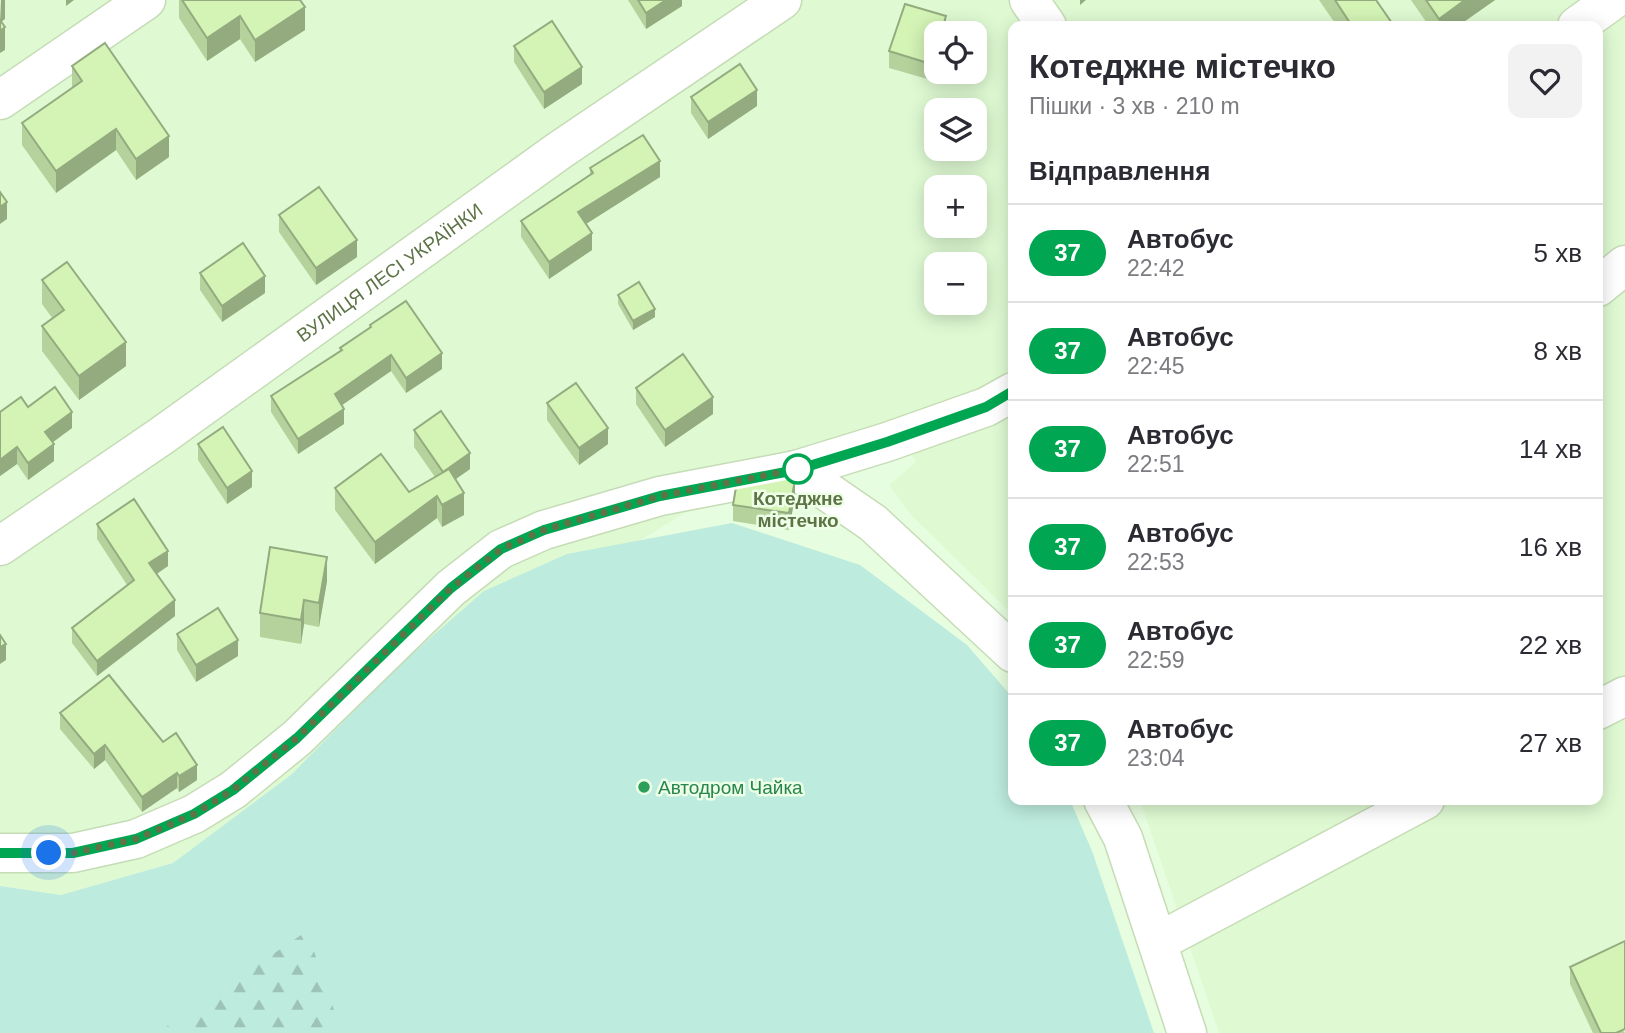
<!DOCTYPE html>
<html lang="uk">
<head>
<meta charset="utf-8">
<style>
	body { margin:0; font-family:Helvetica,sans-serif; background:#f2f2f3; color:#2b2b33; height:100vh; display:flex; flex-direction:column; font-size:26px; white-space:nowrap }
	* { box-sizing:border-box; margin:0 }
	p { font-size:23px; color:#7c7c81 }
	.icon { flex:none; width:38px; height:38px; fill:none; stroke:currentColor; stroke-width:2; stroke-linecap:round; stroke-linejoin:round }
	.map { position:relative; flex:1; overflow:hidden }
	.panel { position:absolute; left:1008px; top:21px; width:595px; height:784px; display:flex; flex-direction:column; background:#fff; border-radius:14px; box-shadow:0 4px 18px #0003 }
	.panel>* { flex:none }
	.badge { padding:0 14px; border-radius:23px; font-size:24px; line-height:46px }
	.tools { position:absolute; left:924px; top:21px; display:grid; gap:14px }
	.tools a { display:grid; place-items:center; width:63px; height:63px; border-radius:14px; background:#fff; box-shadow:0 4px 18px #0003; font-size:35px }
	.you { position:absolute; width:35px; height:35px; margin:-18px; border:5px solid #fff; border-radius:50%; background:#1a73e8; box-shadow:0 0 0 10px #1a73e833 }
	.map>.badge { position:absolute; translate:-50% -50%; box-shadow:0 0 0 4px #fff }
	h2 { padding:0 21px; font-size:26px; line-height:63px }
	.round { display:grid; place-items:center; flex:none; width:74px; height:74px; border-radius:14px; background:#f2f2f3 }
	.headline { display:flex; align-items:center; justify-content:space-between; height:119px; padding:0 21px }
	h1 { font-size:33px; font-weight:800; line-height:52px }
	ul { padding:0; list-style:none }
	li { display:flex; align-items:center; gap:21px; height:98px; padding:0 21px; border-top:2px solid #e1e1e2 }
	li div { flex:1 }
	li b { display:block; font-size:26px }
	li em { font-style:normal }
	li .badge { min-width:77px; font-weight:700; text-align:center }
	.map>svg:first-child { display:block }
	.residential { fill:#dffad3; fill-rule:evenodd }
	.grass { fill:#bdebde }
	.forest { fill:url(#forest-firs) }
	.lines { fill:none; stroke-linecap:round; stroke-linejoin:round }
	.minor-casing { stroke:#c5dcb6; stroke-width:41 }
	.minor { stroke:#fff; stroke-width:38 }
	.wall { fill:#b5d29c }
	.shaded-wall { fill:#94ab7f }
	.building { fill:#d3f4b5; stroke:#94ab7f; stroke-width:2 }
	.line-casing { stroke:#fff; stroke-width:16 }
	.line { stroke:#00a651; stroke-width:10 }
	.walk { stroke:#5e7446; stroke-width:7; stroke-dasharray:0 12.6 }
	.stop-dot { fill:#fff; stroke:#00a651; stroke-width:3.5 }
	.leisure-dot { fill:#2e9e5b; stroke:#edffe6; stroke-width:2.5 }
	.labels { text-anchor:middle; stroke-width:5; stroke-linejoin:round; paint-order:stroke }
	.street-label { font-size:19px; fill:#5e7446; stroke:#edffe6 }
	.stop-label { font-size:19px; font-weight:bold; fill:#5e7446; stroke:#edffe6 }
	.leisure-label { font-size:19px; fill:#27864d; stroke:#edffe6; text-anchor:start }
</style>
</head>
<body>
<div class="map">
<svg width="1625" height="1033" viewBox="0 0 1625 1033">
	<defs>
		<pattern id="forest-firs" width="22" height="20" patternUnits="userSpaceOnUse" patternTransform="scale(1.75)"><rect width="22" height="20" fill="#bdebde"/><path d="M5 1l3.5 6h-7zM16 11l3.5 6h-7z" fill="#9dc3b6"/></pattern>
	</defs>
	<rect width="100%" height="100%" fill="#e7fddf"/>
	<path class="residential" d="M0,0H1625V1033H1219L1140,800H1598V26H1013V615L911,515L889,485L916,462L892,421L719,492L341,724L292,774L173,863L61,895L0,886ZM936,33H975V72H936ZM936,110H975V149H936ZM936,187H975V226H936ZM936,264H975V303H936Z"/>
	<path class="grass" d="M732,523L860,565L967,645L1013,698V800H1070L1092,851L1154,1033H0V886L61,895L173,863L292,774L397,667L484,591L567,554Z"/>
	<path class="forest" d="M307,931L342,1033H172L167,1026Z"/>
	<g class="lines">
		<defs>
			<g id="minor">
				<path d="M1029,0L1047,26"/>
				<path d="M1577,26L1613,0"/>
				<path d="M0,100L146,0"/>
				<path d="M1598,287L1625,265"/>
				<path d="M796,470L873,523L1013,653"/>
				<path id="s1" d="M0,546L160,437L560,150L782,0"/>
				<path d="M1598,710L1625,696"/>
				<path d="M1103,800L1123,838L1187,1033"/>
				<path d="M0,853H73L136,839L194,814L233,790L297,738L451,588L501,549L544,530L660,496L796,470L887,442L986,407L1013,392"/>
				<path d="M1158,942L1425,800"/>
			</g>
		</defs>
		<use href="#minor" class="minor-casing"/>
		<use href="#minor" class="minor"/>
	</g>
	<g class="wall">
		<path d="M179,0H300L305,30L255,62L240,39L207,61L179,18Z"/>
		<path d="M628,0H682V6L646,29Z"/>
		<path d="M1319,0H1376L1394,26H1337Z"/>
		<path d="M1411,0H1495L1458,26H1429Z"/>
		<path d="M936,33V64L931,80L889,68V51Z"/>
		<path d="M514,46L582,84L544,109L514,62Z"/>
		<path d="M72,66L169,157L136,180L116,150L56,193L22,145V123L72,88Z"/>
		<path d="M691,97L757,106L708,139L691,113Z"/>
		<path d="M590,168L660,177L586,224L592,250L549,279L521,237V221L590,174Z"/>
		<path d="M279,215L357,257L316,285L279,232Z"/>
		<path d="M200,273L265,293L222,322L200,290Z"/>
		<path d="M42,280L126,366L79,400L42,351V326L53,319L42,304Z"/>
		<path d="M618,295L655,317L633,330L618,304Z"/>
		<path d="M370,325L442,369L406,393L391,371L342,405L344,424L298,454L271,412V396L340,351V348L370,328Z"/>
		<path d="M636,388L713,414L665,447L636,404Z"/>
		<path d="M547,403L608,444L579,465L547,420Z"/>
		<path d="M28,407L72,428L53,442L54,461L28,480L17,464L0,476V412Z"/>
		<path d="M414,430L470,469L456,479L464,515L442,527L437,518L375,564L335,510V488L409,492L435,477L414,447Z"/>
		<path d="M198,444L252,487L227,504L198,460Z"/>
		<path d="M795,496L789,530L733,521V505Z"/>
		<path d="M97,524L168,566L157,574L175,616L97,676L72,643V628L127,585L97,539Z"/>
		<path d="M327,581L319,627L304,624L301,644L260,637V613Z"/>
		<path d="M177,634L238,656L196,682L177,650Z"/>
		<path d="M60,713L163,742L197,780L179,792L177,788L142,812L105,760L94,769L60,729Z"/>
		<path d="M1570,967L1625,1033H1593L1570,984Z"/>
	</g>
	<g class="shaded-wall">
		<path d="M1,0H5V19L0,23Z"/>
		<path d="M66,0H74L66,6Z"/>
		<path d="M666,0H682V6L646,29V13Z"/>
		<path d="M1080,0H1086L1080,5Z"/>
		<path d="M1465,0H1495L1458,26H1439V19Z"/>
		<path d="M305,7V30L255,62V40Z"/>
		<path d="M240,16V39L207,61V38Z"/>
		<path d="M946,16V33H941Z"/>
		<path d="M5,27V50L0,53V31Z"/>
		<path d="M936,47V64L931,80V64Z"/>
		<path d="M582,67V84L544,109V92Z"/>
		<path d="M757,90V106L708,139V122Z"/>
		<path d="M116,129V150L56,193V171Z"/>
		<path d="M169,136V157L136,180V159Z"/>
		<path d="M660,161V177L578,229V212Z"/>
		<path d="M7,202V219L0,224V207Z"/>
		<path d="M592,233V250L549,279V262Z"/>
		<path d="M357,240V257L316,285V268Z"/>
		<path d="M265,276V293L222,322V306Z"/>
		<path d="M655,309V317L633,330V321Z"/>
		<path d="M126,342V366L79,400V376Z"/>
		<path d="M442,353V369L406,393V378Z"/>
		<path d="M391,355V371L335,410V394Z"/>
		<path d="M713,397V414L665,447V430Z"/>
		<path d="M344,409V424L298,454V439Z"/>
		<path d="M72,412V428L45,448V432Z"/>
		<path d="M608,428V444L579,465V448Z"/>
		<path d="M54,444V461L28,480V463Z"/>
		<path d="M17,447V464L0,476V460Z"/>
		<path d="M470,453V469L443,488V472Z"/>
		<path d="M252,471V487L227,504V488Z"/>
		<path d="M795,480V496L789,530V513Z"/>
		<path d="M464,493V515L442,527V505Z"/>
		<path d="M437,496V518L375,564V542Z"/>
		<path d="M168,551V566L149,579V563Z"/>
		<path d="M327,557V581L319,627V603Z"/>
		<path d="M175,600V616L97,676V661Z"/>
		<path d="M304,600V624L301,644V620Z"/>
		<path d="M238,640V656L196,682V665Z"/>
		<path d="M6,644V660L0,664V647Z"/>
		<path d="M105,745V760L94,769V754Z"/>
		<path d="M197,765V780L179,792V776Z"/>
		<path d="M177,773V788L142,812V797Z"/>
	</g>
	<g class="building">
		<path d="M182,0H300L305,7L255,40L240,16L207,38Z"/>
		<path d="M638,0H666L646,13Z"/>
		<path d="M1335,0H1376L1394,26H1352Z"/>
		<path d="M1426,0H1465L1439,19Z"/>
		<path d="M905,4L946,16L941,33H936V47L931,64L889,51Z"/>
		<path d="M0,20L5,27L0,31Z"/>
		<path d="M552,21L582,67L544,92L514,46Z"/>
		<path d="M105,43L169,136L136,159L116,129L56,171L22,123L82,81L72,66Z"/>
		<path d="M740,64L757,90L708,122L691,97Z"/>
		<path d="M643,135L660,161L578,212L592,233L549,262L521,221L593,173L590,168Z"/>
		<path d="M319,187L357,240L316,268L279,215Z"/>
		<path d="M0,192L7,202L0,207Z"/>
		<path d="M243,243L265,276L222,306L200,273Z"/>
		<path d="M67,262L126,342L79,376L42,326L64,310L42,280Z"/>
		<path d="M639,282L655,309L633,321L618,295Z"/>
		<path d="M406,301L442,353L406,378L391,355L335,394L344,409L298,439L271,396L342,350L340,348L371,327L370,325Z"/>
		<path d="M683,354L713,397L665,430L636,388Z"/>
		<path d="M576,383L608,428L579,448L547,403Z"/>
		<path d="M55,387L72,412L45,432L54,444L28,463L17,447L0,460V412L21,397L28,407Z"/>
		<path d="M441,411L470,453L443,472L414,430Z"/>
		<path d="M223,427L252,471L227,488L198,444Z"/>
		<path d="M381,454L409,492L449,469L464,493L442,505L437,496L375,542L335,488Z"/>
		<path d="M784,478L795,480L789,513L733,505L736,487Z"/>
		<path d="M134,499L168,551L149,563L175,600L97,661L72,628L134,580L97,524Z"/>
		<path d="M270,547L327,557L319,603L304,600L301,620L260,613Z"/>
		<path d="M218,608L238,640L196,665L177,634Z"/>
		<path d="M0,635L6,644L0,647Z"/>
		<path d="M109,675L163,742L176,733L197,765L179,776L177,773L142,797L105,745L94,754L60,713Z"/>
		<path d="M1625,941V1029L1616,1033H1601L1570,967Z"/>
	</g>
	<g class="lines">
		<defs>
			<path id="line" d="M0,853H73L136,839L194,814L233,790L297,738L451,588L501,549L544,530L660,496L796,470L887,442L986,407L1013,391"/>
		</defs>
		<use href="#line" class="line-casing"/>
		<use href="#line" class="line"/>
		<path class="walk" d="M49,853H73L136,839L194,814L233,790L297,738L451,588L501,549L544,530L660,496L798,469"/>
	</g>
	<circle class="stop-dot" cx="798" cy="469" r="14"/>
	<circle class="leisure-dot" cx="644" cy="787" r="7"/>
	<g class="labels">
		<g class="street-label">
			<text dy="7" stroke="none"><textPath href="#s1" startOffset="476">ВУЛИЦЯ ЛЕСІ УКРАЇНКИ</textPath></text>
		</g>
		<g class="stop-label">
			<text x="798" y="505">Котеджне<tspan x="798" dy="22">містечко</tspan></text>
		</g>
		<g class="leisure-label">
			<text x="658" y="794">Автодром Чайка</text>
		</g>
	</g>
</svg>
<div class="tools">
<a><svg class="icon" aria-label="locate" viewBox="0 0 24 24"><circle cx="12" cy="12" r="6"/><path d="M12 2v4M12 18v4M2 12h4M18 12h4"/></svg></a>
<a><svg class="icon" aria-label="layers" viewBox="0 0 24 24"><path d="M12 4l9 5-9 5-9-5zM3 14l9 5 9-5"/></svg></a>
<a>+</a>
<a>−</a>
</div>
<div class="you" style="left:49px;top:853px"></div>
<section class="panel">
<div class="headline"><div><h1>Котеджне містечко</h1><p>Пішки · 3 хв · 210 m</p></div><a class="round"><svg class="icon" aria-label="heart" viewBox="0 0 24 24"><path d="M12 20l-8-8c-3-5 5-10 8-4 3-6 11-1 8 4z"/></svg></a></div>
<h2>Відправлення</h2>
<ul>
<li><span class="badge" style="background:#00a651;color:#fff">37</span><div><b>Автобус</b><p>22:42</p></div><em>5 хв</em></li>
<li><span class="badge" style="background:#00a651;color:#fff">37</span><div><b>Автобус</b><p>22:45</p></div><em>8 хв</em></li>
<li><span class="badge" style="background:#00a651;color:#fff">37</span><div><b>Автобус</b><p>22:51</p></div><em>14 хв</em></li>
<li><span class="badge" style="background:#00a651;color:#fff">37</span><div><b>Автобус</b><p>22:53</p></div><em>16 хв</em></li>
<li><span class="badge" style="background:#00a651;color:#fff">37</span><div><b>Автобус</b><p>22:59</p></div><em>22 хв</em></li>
<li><span class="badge" style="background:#00a651;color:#fff">37</span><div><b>Автобус</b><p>23:04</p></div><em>27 хв</em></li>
</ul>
</section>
</div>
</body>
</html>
